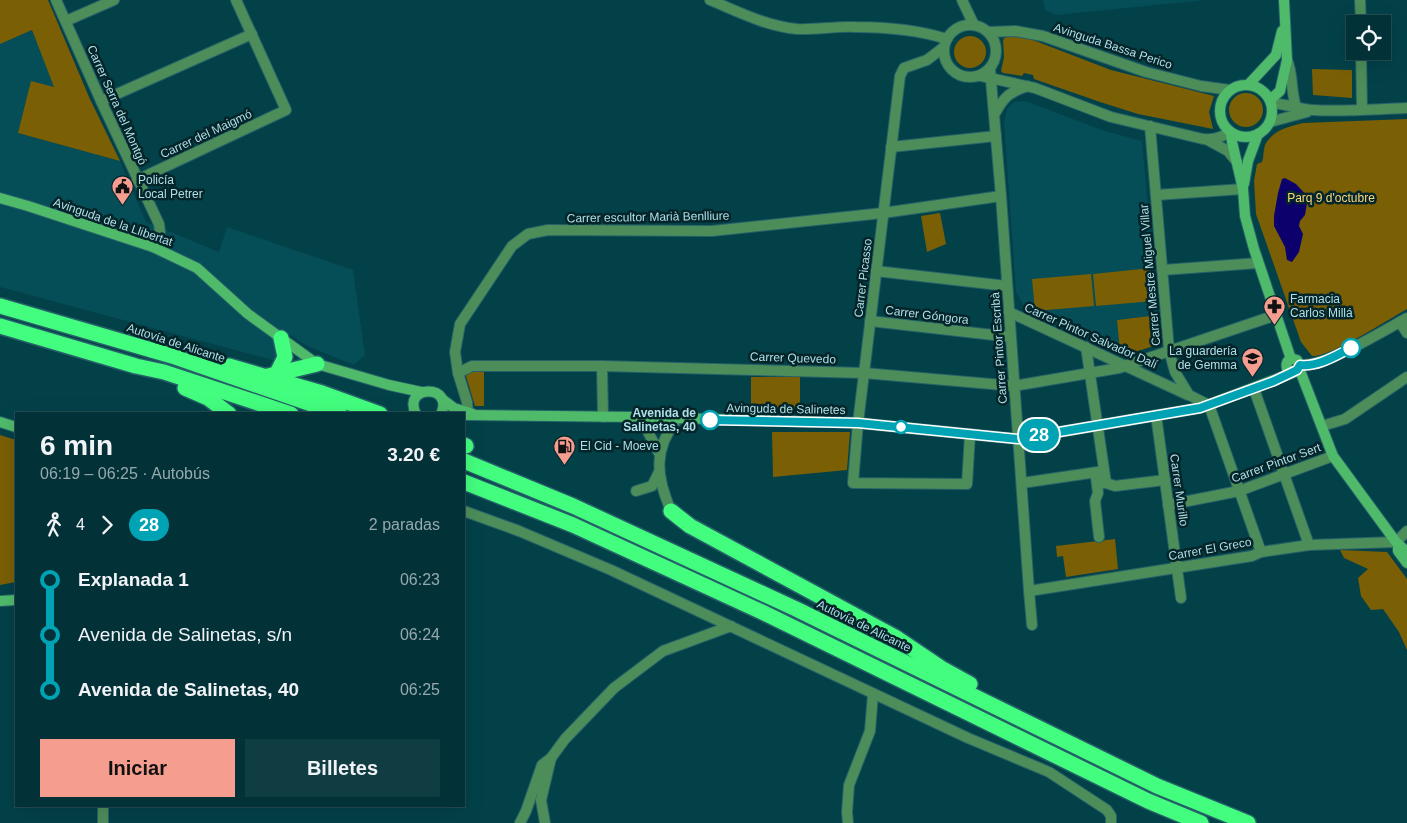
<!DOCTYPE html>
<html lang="es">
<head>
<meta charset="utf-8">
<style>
	body { margin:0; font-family:Helvetica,sans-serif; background:#103d42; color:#f1f3f6; height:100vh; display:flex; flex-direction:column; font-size:19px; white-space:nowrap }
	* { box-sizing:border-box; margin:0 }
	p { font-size:16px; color:#96a9ad }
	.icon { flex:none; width:28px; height:28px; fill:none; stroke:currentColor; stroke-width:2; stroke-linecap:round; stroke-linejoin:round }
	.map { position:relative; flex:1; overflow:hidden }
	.side { position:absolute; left:15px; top:412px; width:450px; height:395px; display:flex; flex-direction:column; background:#023137; border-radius:0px; box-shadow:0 5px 20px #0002,0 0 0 1px #234c52 }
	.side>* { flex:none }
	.badge { padding:0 10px; border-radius:16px; font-size:18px; line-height:32px }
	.controls { position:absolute; left:1346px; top:15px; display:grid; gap:10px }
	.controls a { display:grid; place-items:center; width:45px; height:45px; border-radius:0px; background:#023137; box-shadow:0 5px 20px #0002,0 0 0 1px #234c52; font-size:25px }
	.map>.badge { position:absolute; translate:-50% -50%; box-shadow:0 0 0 2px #fff }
	.legs { display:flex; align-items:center; gap:8px; height:55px; padding:0 25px; font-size:16px }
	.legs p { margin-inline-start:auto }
	.head { display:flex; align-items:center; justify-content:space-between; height:85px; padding:0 25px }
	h1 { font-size:28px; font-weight:700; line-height:38px }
	.button { display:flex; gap:10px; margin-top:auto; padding:10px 25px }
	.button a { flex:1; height:58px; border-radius:0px; background:#f59d8f; color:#111; font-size:20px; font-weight:700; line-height:58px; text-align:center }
	.button a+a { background:#103d42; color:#f1f3f6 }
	ul { padding:0 25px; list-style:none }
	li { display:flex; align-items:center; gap:18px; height:55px; font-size:19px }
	li i { display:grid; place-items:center; width:8px; height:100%; margin:0 6px; background:currentColor }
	li i::after { content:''; width:12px; height:12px; margin:-6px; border:4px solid; border-radius:50%; background:#023137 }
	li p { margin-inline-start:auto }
	li:first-child i { background:linear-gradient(#0000 50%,currentColor 0) }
	li:last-child i { background:linear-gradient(currentColor 50%,#0000 0) }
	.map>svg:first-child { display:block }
	.built { fill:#054d57 }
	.green { fill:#7a5f05 }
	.water { fill:#0c006d }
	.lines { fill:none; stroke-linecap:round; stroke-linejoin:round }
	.street-casing { stroke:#266169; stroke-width:12 }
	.secondary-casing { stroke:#266169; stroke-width:12 }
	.highway-casing { stroke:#266169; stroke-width:18 }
	.street { stroke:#4d8d5a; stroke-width:10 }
	.secondary { stroke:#4fbb6a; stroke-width:10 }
	.highway { stroke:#43fe7e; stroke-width:15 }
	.line-1-casing { stroke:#fff; stroke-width:11 }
	.line-1 { stroke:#00a3b4; stroke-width:8 }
	.stop-1-dot { fill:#fff; stroke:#00a3b4; stroke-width:2.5 }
	.labels { text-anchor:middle; stroke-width:5; stroke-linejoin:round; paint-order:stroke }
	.street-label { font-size:12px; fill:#b2dfe7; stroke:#04252a }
	.poi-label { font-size:12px; fill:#b2dfe7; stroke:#04252a; text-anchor:start }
	.park-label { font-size:12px; fill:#fbd87d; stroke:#04252a }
	.stop-label { font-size:12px; font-weight:bold; fill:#b2dfe7; stroke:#04252a; text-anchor:end }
</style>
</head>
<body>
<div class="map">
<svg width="1407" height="823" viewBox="0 0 1407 823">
	<rect width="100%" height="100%" fill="#034149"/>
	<g class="built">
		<path d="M1043,0H1205L1056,15L1045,10Z"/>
		<path d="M32,30L55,87L18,133L120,161L146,222L219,252L227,227L353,270L365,355L354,365L307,346L289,334L276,361L0,287V44Z"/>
		<path d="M1025,101L1102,130L1142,141L1158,315L1117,320L1120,352L1025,308L1016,292L1004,122L1007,109L1014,102Z"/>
	</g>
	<g class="green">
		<path d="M0,0H48L89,97L120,161L18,133L31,81L54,87L32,30L0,44Z"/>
		<circle cx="970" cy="52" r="16"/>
		<path d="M1011,36L1025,37L1111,70L1214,96L1209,112L1213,129L1138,114L1100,102L1034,79L1033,75L1024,73L1022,76L1003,73L1001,71L1004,57L1003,41L1004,38Z"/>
		<path d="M1312,69L1352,70V98L1313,95Z"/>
		<circle cx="1246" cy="110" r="17"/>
		<path d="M1407,119V309C1389,319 1329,358 1312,356L1301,342L1256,214L1254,181L1257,164L1262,162C1264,157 1263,148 1266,143C1274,130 1290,126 1303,123Z"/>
		<path d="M940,213L946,244L927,252L921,216Z"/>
		<path d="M1151,268L1154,301L1096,306L1093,274Z"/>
		<path d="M1091,274L1094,306L1035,311L1032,279Z"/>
		<path d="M1158,315L1160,344L1125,355L1120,352L1117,320Z"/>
		<path d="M469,371L484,372V406H475L466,376Z"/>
		<rect x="751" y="377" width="49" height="32"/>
		<path d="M772,432H850L847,470L773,477Z"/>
		<path d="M0,435L16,440V582L0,585Z"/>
		<path d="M1115,539L1118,569L1066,577L1063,556L1057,557L1056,546Z"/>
		<path d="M1340,550L1387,552L1407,579V650L1399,632L1383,609L1371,610L1361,596L1358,578L1368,569L1344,558Z"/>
	</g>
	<path class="water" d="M1285,178L1296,184L1308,197L1305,215L1300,221L1299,226L1303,234L1299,252L1292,262L1287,260L1285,247L1274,226V216L1278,193L1282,179Z"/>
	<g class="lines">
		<defs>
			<g id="street">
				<path d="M56,0L101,101L159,224L160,232L153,247"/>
				<path d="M710,0C739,12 766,26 797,29C816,30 836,26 855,27C885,27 918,30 947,39"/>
				<path d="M962,0L974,25"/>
				<path d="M1360,0L1361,24"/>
				<path d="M66,21L114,0"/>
				<circle cx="970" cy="51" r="26"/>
				<path d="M988,32L1015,31L1043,36L1146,72L1201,86L1230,90"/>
				<path d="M944,47L927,60L904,68L900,76L858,423L853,483L967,484L970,434"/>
				<path d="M1361,51L1362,109"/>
				<path d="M1287,60C1294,76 1290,93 1297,109"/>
				<path d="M990,69L1001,196L1029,591L1032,625"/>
				<path d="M981,76L1035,88L1111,117L1203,139C1213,140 1222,137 1230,132"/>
				<path d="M101,101L252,34"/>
				<path d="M1271,103C1286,104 1299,109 1313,110C1344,112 1376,109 1407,108"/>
				<path d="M994,115C1004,97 1008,93 1027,86"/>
				<path d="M1270,122L1307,112"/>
				<path d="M1150,126L1169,350L1175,372L1189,395L1209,405L1261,552"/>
				<path d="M1208,140L1228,151L1237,162"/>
				<path d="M891,147L996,136"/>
				<path d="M137,180L286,110L236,0"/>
				<path d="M1156,195L1243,189"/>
				<path d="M1163,270L1258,263"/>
				<path d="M876,271L1007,286"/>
				<path d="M1009,312L1188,395"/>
				<path d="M870,321L1011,337"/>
				<path d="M1400,322L1407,333"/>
				<path d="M1086,347L1106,483"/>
				<path d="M1300,365C1325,367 1383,331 1407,318"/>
				<path d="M602,366L603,417"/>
				<path d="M458,373L472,366H602L864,373L1014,386L1119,368L1276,315"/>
				<path d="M1254,389L1309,545"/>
				<path d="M468,413L467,402L458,373L455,352L460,324L512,246L528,234L548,230L712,231L883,213L1001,196"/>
				<path d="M1156,415L1181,598"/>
				<path d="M636,417L647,430L660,455"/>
				<path d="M1322,426L1345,419L1407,377"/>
				<path d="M1096,478L1098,493L1095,501L1099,537"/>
				<path d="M1022,483L1104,471"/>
				<path d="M1097,484L1106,483L1115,486L1165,480"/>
				<path d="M636,491L652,486L659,472"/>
				<path d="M1168,505L1239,491L1333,456"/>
				<path d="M464,511L519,531L611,570L968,738L1049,772L1107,810L1111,816V823"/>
				<path d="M671,511C656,476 653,450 677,419"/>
				<path d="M1029,591L1252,556L1261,552L1309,545L1396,542L1407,531"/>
				<path d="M103,806V823"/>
				<path d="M520,823L526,811L542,765L551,758L565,739L614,688L663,651L731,626"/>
				<path d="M545,823L541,800L551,758"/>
				<path d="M848,823L847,812L849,785L870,731L873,694"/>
			</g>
			<g id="secondary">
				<path d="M1249,84L1276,55L1282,31"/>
				<circle cx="1246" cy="111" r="26"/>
				<path d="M1270,100L1280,91L1287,60L1284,0"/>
				<path d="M1231,133L1232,142L1243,189L1245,216L1254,249L1291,359"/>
				<path d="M1244,184L1248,161L1258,134"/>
				<path d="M0,198L28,206L153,247L197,268L248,314L317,364L389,385L421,392"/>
				<path d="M1299,368L1333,456L1396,542L1407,552"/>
				<path d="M442,399L454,408L473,414"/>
				<path d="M416,414C401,385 455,383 441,414"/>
				<path d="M464,415L636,417L858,423L1018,439L1200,408L1295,372L1297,371L1300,365L1297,360C1290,357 1285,361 1287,369L1292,372"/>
				<path d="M0,422L16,427"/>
				<path d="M1398,548V551L1407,563"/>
				<path d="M0,601L16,600"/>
			</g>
			<g id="highway">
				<path d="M0,306L172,356L340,414"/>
				<path d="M0,326L136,366L164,372L291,414"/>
				<path d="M229,366L322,393L380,414"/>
				<path d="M277,373L285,357L281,338"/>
				<path d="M268,376L317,364"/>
				<path d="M185,388L208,398L229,414"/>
				<path d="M464,445L466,446"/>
				<path d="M464,461L573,506L796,609L1157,786L1248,823"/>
				<path d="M464,482L573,525L762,612L1148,801L1201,823"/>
				<path d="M671,511L690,526L895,637L941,668L970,684"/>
			</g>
		</defs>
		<use href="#street" class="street-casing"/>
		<use href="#secondary" class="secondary-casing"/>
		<use href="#highway" class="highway-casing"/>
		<use href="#street" class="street"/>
		<use href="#secondary" class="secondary"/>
		<use href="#highway" class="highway"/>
	</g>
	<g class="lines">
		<defs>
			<path id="line-1" d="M710,420L858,423L1018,439L1200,408L1274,381L1297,370L1300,365C1318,367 1335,356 1351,348"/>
		</defs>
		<use href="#line-1" class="line-1-casing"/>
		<use href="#line-1" class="line-1"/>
	</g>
	<defs>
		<symbol id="civic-pin" viewBox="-11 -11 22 30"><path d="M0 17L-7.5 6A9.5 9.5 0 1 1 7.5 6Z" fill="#f59d8f" stroke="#04252a"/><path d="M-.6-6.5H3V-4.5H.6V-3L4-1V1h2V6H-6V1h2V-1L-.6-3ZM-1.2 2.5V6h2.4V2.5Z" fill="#111"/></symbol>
		<symbol id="pharmacy-pin" viewBox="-11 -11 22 30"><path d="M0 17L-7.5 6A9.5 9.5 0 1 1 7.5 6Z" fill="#f59d8f" stroke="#04252a"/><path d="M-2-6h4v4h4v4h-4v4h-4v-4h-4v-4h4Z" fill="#111"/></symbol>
		<symbol id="school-pin" viewBox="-11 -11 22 30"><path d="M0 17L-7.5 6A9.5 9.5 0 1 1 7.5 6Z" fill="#f59d8f" stroke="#04252a"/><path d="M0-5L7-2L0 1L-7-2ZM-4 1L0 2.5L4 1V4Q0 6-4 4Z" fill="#111"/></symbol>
		<symbol id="fuel-pin" viewBox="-11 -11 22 30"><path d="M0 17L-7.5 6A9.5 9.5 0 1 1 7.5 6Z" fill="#f59d8f" stroke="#04252a"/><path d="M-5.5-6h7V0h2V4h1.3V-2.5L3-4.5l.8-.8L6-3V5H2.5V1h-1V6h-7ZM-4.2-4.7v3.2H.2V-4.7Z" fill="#111"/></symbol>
	</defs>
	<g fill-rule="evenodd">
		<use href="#civic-pin" x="110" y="174" width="25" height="34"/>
		<use href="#pharmacy-pin" x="1262" y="294" width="25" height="34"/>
		<use href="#school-pin" x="1240" y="346" width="25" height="34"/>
		<use href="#fuel-pin" x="552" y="434" width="25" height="34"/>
	</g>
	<g class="stop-1-dot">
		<circle cx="1351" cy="348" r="9"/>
		<circle cx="710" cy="420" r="9"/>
		<circle cx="901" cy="427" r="6"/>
	</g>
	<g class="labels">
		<g class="street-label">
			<text transform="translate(1113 46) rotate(18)" y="4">Avinguda Bassa Perico</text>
			<text transform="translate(117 105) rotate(66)" y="4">Carrer Serra del Montgó</text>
			<text transform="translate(206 134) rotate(-25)" y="4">Carrer del Maigmó</text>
			<text transform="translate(648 217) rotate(-1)" y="4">Carrer escultor Marià Benlliure</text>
			<text transform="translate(113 222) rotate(19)" y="4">Avinguda de la Llibertat</text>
			<text transform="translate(1150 275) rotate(-95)" y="4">Carrer Mestre Miguel Villar</text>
			<text transform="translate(863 278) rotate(-83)" y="4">Carrer Picasso</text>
			<text transform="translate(927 315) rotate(7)" y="4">Carrer Góngora</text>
			<text transform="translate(1091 336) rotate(24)" y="4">Carrer Pintor Salvador Dalí</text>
			<text transform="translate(176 343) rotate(18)" y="4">Autovía de Alicante</text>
			<text transform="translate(999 348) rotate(-94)" y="4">Carrer Pintor Escribà</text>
			<text transform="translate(793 358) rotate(2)" y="4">Carrer Quevedo</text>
			<text transform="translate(786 409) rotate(1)" y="4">Avinguda de Salinetes</text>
			<text transform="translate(1276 463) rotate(-20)" y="4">Carrer Pintor Sert</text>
			<text transform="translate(1179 490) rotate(82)" y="4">Carrer Murillo</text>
			<text transform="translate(1210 549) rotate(-10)" y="4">Carrer El Greco</text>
			<text transform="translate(864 626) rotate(26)" y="4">Autovía de Alicante</text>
		</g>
		<g class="poi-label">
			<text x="138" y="184">Policía<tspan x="138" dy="14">Local Petrer</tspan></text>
			<text x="1290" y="303">Farmacia<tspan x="1290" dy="14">Carlos Millá</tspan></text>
			<text x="1237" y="355" text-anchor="end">La guardería<tspan x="1237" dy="14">de Gemma</tspan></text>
			<text x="580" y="450">El Cid - Moeve</text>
		</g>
		<g class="park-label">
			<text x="1331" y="202">Parq 9 d'octubre</text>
		</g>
		<g class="stop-label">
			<text x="696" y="417">Avenida de<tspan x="696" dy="14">Salinetas, 40</tspan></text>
		</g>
	</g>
</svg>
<div class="controls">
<a><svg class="icon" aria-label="locate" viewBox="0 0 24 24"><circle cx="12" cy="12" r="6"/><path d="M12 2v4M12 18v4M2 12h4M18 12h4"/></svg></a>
</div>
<b class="badge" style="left:1039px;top:435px;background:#00a3b4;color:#fff">28</b>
<section class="side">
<div class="head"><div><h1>6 min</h1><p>06:19 – 06:25 · Autobús</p></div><b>3.20 €</b></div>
<div class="legs"><svg class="icon" aria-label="walk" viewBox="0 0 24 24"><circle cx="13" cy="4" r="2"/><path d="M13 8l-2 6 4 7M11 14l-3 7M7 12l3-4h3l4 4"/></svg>4<svg class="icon" aria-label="forward" viewBox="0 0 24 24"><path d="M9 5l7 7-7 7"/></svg><b class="badge" style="background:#00a3b4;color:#fff">28</b><p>2 paradas</p></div>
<ul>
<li><i style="color:#00a3b4"></i><b>Explanada 1</b><p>06:23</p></li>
<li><i style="color:#00a3b4"></i><span>Avenida de Salinetas, s/n</span><p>06:24</p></li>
<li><i style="color:#00a3b4"></i><b>Avenida de Salinetas, 40</b><p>06:25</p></li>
</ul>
<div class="button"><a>Iniciar</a><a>Billetes</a></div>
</section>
</div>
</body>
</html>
